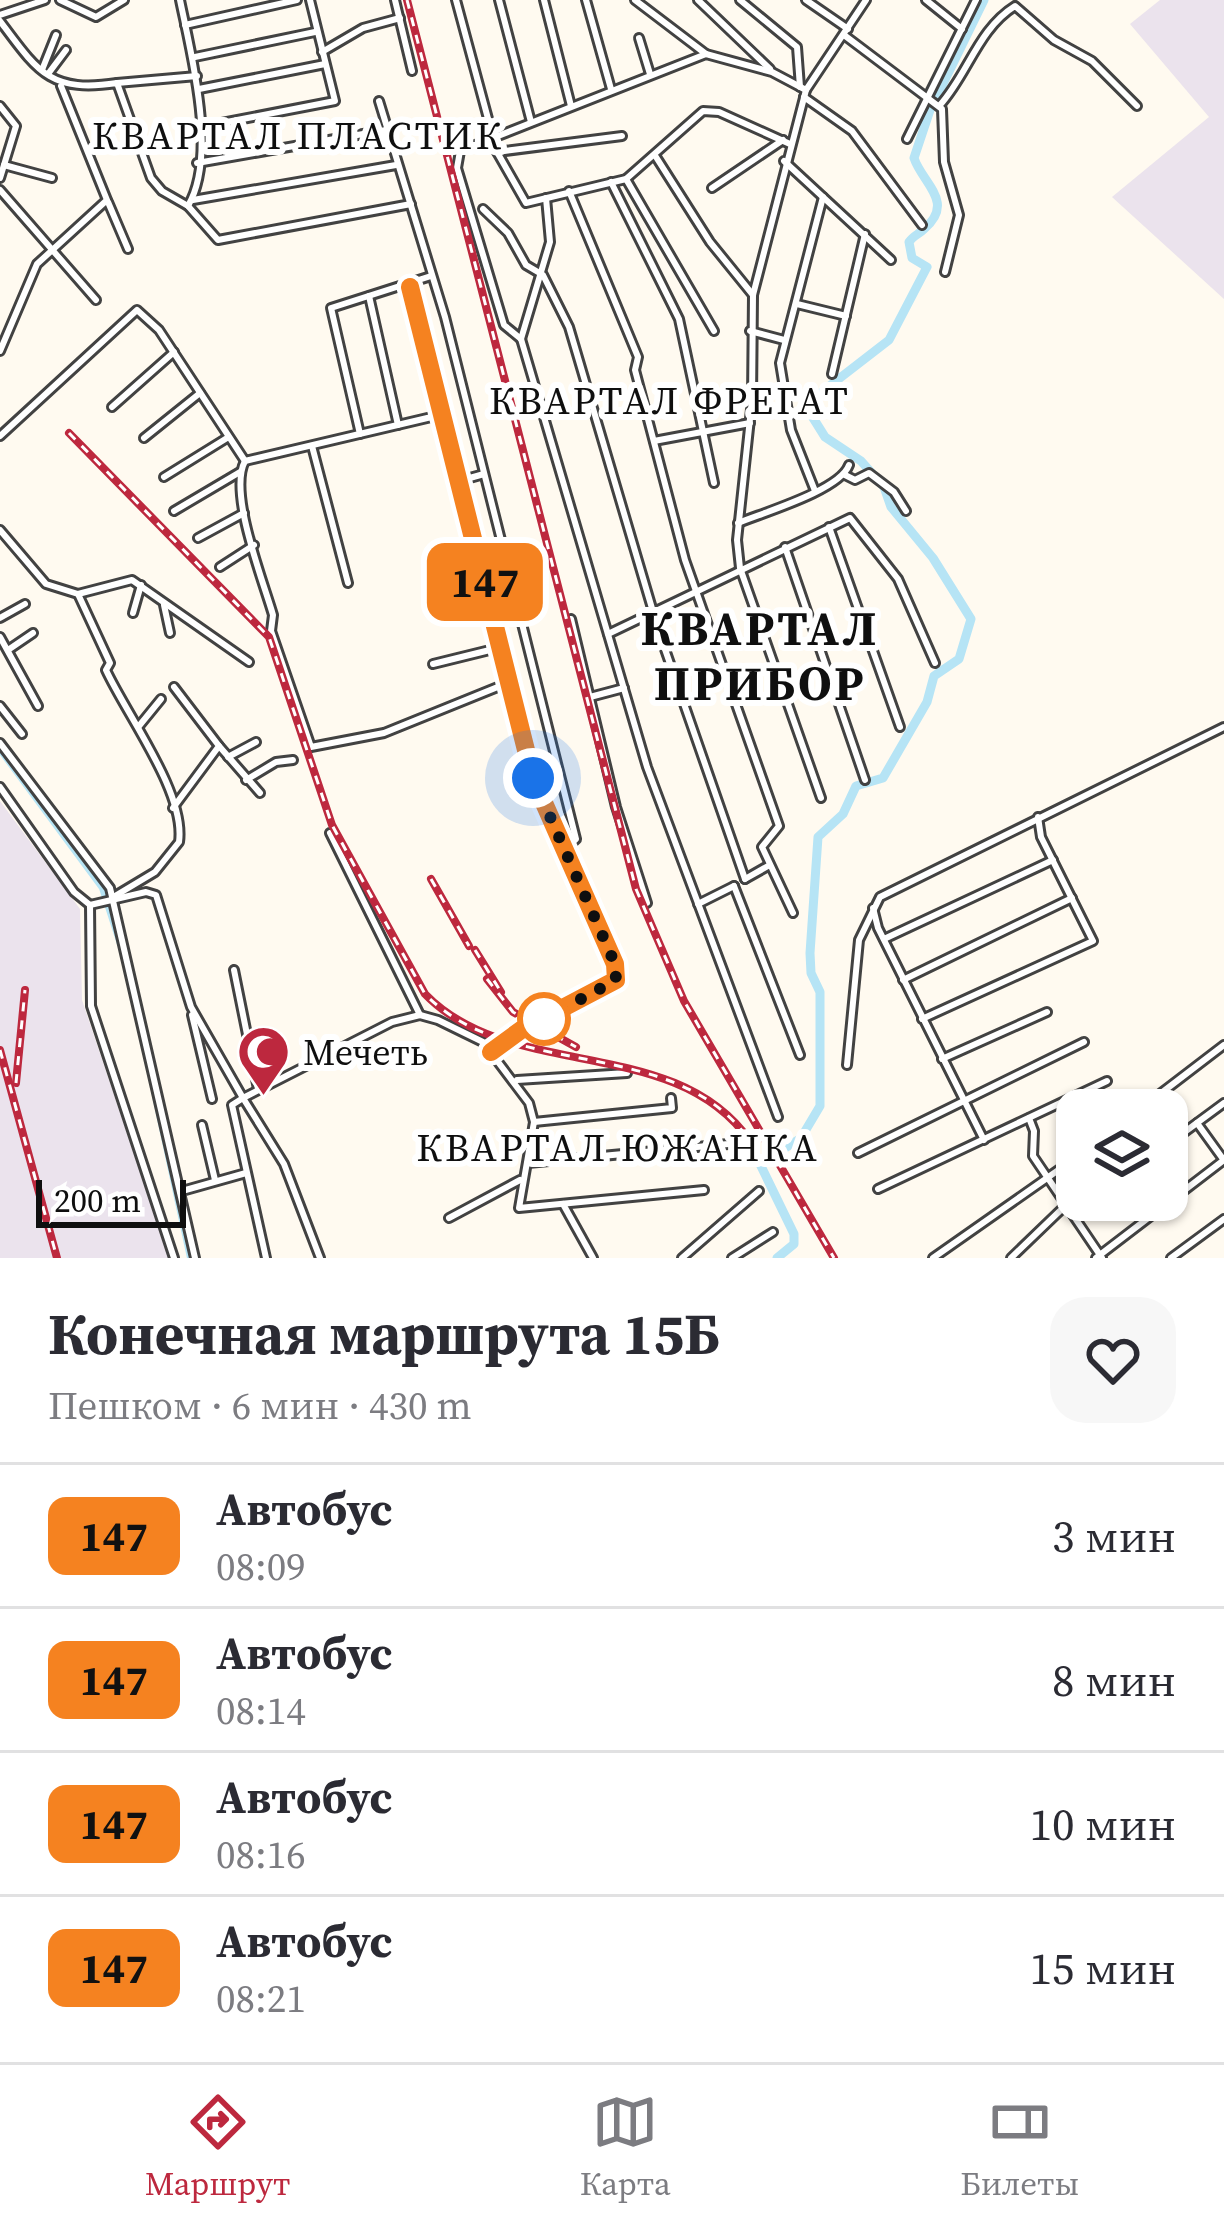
<!DOCTYPE html>
<html lang="ru">
<head>
<meta charset="utf-8">
<style>
	body { margin:0; font-family:"Source Serif 4",serif; background:#f7f7f7; color:#2b2b33; height:100vh; display:flex; flex-direction:column; font-size:45px; white-space:nowrap }
	* { box-sizing:border-box; margin:0 }
	p { font-size:39px; color:#7c7c81 }
	.icon { flex:none; width:66px; height:66px; fill:none; stroke:currentColor; stroke-width:2; stroke-linecap:round; stroke-linejoin:round }
	.map { position:relative; height:1258px; overflow:hidden }
	.panel { display:flex; flex-direction:column; background:#fff; flex:1 }
	.panel>* { flex:none }
	.badge { padding:0 24px; border-radius:18px; font-size:42px; line-height:78px }
	.tools { position:absolute; left:1056px; top:1089px; display:grid; gap:24px }
	.tools a { display:grid; place-items:center; width:132px; height:132px; border-radius:24px; background:#fff; box-shadow:0 3px 9px #0004; font-size:60px }
	.scale { position:absolute; left:36px; bottom:30px; width:150px; box-sizing:border-box; padding-left:12px; border:6px solid #0f0f0f; border-top:0; font-size:33px; line-height:42px; white-space:nowrap; color:#0f0f0f; -webkit-text-stroke:9px #fff; paint-order:stroke }
	.you { position:absolute; width:60px; height:60px; margin:-30px; border:9px solid #fff; border-radius:50%; background:#1a73e8; box-shadow:0 0 0 18px #1a73e833 }
	.map>.badge { position:absolute; translate:-50% -50%; box-shadow:0 0 0 6px #fff }
	.round { display:grid; place-items:center; flex:none; width:126px; height:126px; border-radius:36px; background:#f7f7f7 }
	.overview { display:flex; align-items:center; justify-content:space-between; height:204px; padding:0 48px }
	h1 { font-size:57px; font-weight:700; line-height:90px }
	ul { padding:0; list-style:none }
	li { display:flex; align-items:center; gap:36px; height:144px; padding:0 48px; border-top:3px solid #e1e1e2 }
	li div { flex:1 }
	li b { display:block; font-size:45px }
	li em { font-style:normal }
	li .badge { min-width:132px; font-weight:700; text-align:center }
	.dock { display:flex; justify-content:space-around; align-items:center; height:168px; border-top:3px solid #e1e1e2; background:#fff; font-size:33px; color:#7c7c81 }
	.dock a { display:grid; justify-items:center; gap:6px }
	.dock .on { color:#bd283e }
	.map>svg:first-child { display:block }
	.industrial { fill:#ebe3ed }
	.lines { fill:none; stroke-linecap:round; stroke-linejoin:round }
	.canal { stroke:#b6e4f5; stroke-width:6 }
	.river { stroke:#b6e4f5; stroke-width:9 }
	.minor-casing { stroke:#424242; stroke-width:12 }
	.minor { stroke:#fff; stroke-width:6 }
	.rail-casing { stroke:#bd283e; stroke-width:8 }
	.rail { stroke:#fff; stroke-width:3; stroke-dasharray:9; stroke-linecap:butt }
	.line-casing { stroke:#fff; stroke-width:27 }
	.line { stroke:#f58220; stroke-width:18 }
	.walk { stroke:#0f0f0f; stroke-width:12; stroke-dasharray:0 21.6 }
	.stop-dot { fill:#fff; stroke:#f58220; stroke-width:6 }
	.labels { text-anchor:middle; stroke-width:12; stroke-linejoin:round; paint-order:stroke }
	.poi-label { font-size:36px; fill:#0f0f0f; stroke:#fff; text-anchor:start }
	.neighbourhood-label { font-size:39px; letter-spacing:3px; fill:#0f0f0f; stroke:#fff }
	.district-label { font-size:48px; font-weight:bold; letter-spacing:3px; fill:#0f0f0f; stroke:#fff }
</style>
</head>
<body>
<div class="map">
<svg width="1224" height="1258" viewBox="0 0 1224 1258">
	<rect width="100%" height="100%" fill="#fffaf0"/>
	<g class="industrial">
		<path d="M1160,0H1224V299L1112,197L1209,117L1130,24Z"/>
		<path d="M0,801L80,909L82,1000L169,1258H0Z"/>
	</g>
	<g class="lines">
		<g class="canal">
			<path d="M0,750L102,888L120,944"/>
			<path d="M154,1091L190,1258"/>
		</g>
		<g class="river">
			<path d="M937,96L984,0"/>
			<path d="M777,1258L794,1244V1234L760,1164L801,1138L820,1106V992L811,973L810,953L818,837L843,814L856,786L883,778L927,702L934,676L959,659L971,619L933,558L891,507L884,487L861,461L825,437L805,405L889,340L927,267L912,258L909,242C913,236 919,234 924,229C956,202 922,183 914,158L932,104"/>
		</g>
		<defs>
			<g id="minor">
				<path d="M60,0L96,17L124,0"/>
				<path d="M180,0C191,54 218,155 188,206"/>
				<path d="M395,0L412,71"/>
				<path d="M456,0L497,152L526,203L626,179L703,111L719,112L790,144"/>
				<path d="M499,0L531,122"/>
				<path d="M544,0L571,106"/>
				<path d="M586,0L611,89"/>
				<path d="M635,0L706,54"/>
				<path d="M698,0L770,69"/>
				<path d="M740,0L797,47L800,87"/>
				<path d="M806,0L848,29"/>
				<path d="M926,0L962,29"/>
				<path d="M0,15L45,0"/>
				<path d="M0,21C38,72 50,93 117,83L151,178L162,191L188,206L218,240L411,204"/>
				<path d="M185,25L297,0"/>
				<path d="M844,35L942,109L944,162L959,215L945,272"/>
				<path d="M639,38L650,74"/>
				<path d="M322,52L363,28L400,18"/>
				<path d="M195,57L315,32"/>
				<path d="M42,70L56,35"/>
				<path d="M48,74L66,50"/>
				<path d="M117,83L197,76"/>
				<path d="M199,89L325,64"/>
				<path d="M804,97L852,131L922,225"/>
				<path d="M379,101L445,317L576,839L563,851"/>
				<path d="M940,105C968,74 978,29 1015,6L1054,40L1092,61L1137,106"/>
				<path d="M0,106L16,126L0,178"/>
				<path d="M201,127L335,101L310,0"/>
				<path d="M907,139L976,0"/>
				<path d="M497,152L622,136"/>
				<path d="M656,157L710,242L753,295"/>
				<path d="M784,161L891,260"/>
				<path d="M197,163L386,130"/>
				<path d="M4,165L52,178"/>
				<path d="M626,179L714,331"/>
				<path d="M611,182L679,319L714,483"/>
				<path d="M712,188L783,140"/>
				<path d="M0,190L96,300"/>
				<path d="M569,191L638,357L635,370L685,560L779,826L762,847L793,913"/>
				<path d="M193,200L396,165"/>
				<path d="M108,202L128,249"/>
				<path d="M483,209L508,233L526,265L543,275L569,327L659,632L745,879"/>
				<path d="M410,287L533,778L615,964L616,980L521,1030L491,1052"/>
				<path d="M369,296L398,425"/>
				<path d="M797,304L846,316"/>
				<path d="M750,331L784,340"/>
				<path d="M521,339L647,767L778,1117"/>
				<path d="M521,339L504,325L457,168L460,151L706,54L772,72L806,90"/>
				<path d="M521,339L550,242L546,198"/>
				<path d="M0,351L37,264L107,200L61,86"/>
				<path d="M832,374L865,234"/>
				<path d="M112,407L174,352"/>
				<path d="M360,434L331,308L431,276"/>
				<path d="M0,436L137,310L159,330L245,461L440,415"/>
				<path d="M144,438L200,393"/>
				<path d="M654,441L750,423"/>
				<path d="M312,446L348,583"/>
				<path d="M245,461C228,493 263,580 273,615L271,631L311,747L384,733L510,682"/>
				<path d="M845,475L855,480L869,473L894,492L906,511"/>
				<path d="M164,477L227,438"/>
				<path d="M459,481L484,474"/>
				<path d="M815,491L791,430L780,363L823,197"/>
				<path d="M174,511L240,472"/>
				<path d="M738,523C765,512 840,490 849,465"/>
				<path d="M829,527L900,727"/>
				<path d="M0,530L46,584L78,594L110,663L106,670C126,714 186,793 179,842L155,872L115,896"/>
				<path d="M198,538L244,513"/>
				<path d="M785,547L865,780"/>
				<path d="M220,567L254,545"/>
				<path d="M78,594L132,580L249,662"/>
				<path d="M164,605L170,633"/>
				<path d="M133,613L141,585"/>
				<path d="M0,618L25,604"/>
				<path d="M571,619L616,807L647,903"/>
				<path d="M608,634L850,518L898,579L935,663"/>
				<path d="M0,637L38,706"/>
				<path d="M8,650L33,633"/>
				<path d="M433,664L502,647"/>
				<path d="M590,697L624,688"/>
				<path d="M0,706L22,734"/>
				<path d="M139,726L161,699"/>
				<path d="M0,743L110,888L195,1258"/>
				<path d="M219,746L260,793"/>
				<path d="M228,757L256,742"/>
				<path d="M246,780L276,762L293,760"/>
				<path d="M0,787L74,892L90,905L91,1006L174,1258"/>
				<path d="M821,798L740,568L737,540L752,400L753,295L806,90L866,0"/>
				<path d="M173,808L219,746L174,687"/>
				<path d="M330,833L420,1015"/>
				<path d="M745,879L768,866"/>
				<path d="M734,886L800,1055"/>
				<path d="M698,904L734,886"/>
				<path d="M90,905L146,892L156,895L191,1007L243,1098L392,1022L420,1015L438,1020L483,1042L529,1103L534,1122L519,1208L704,1190"/>
				<path d="M873,908L878,928L984,1140"/>
				<path d="M884,939L1053,860"/>
				<path d="M234,970L258,1089"/>
				<path d="M903,980L1072,898"/>
				<path d="M192,1015L212,1099"/>
				<path d="M922,1019L1093,941L1041,837L1038,817"/>
				<path d="M942,1059L1047,1012"/>
				<path d="M847,1065L859,940L880,897L1224,727"/>
				<path d="M517,1080L627,1073"/>
				<path d="M1139,1110L1224,1045"/>
				<path d="M1029,1118L1034,1131L1033,1156L1102,1258"/>
				<path d="M534,1122L672,1108L671,1098"/>
				<path d="M1197,1123L1223,1159"/>
				<path d="M202,1125L215,1180"/>
				<path d="M1167,1145L1224,1103"/>
				<path d="M858,1153L1084,1042"/>
				<path d="M528,1163L739,1143"/>
				<path d="M878,1189L1107,1081"/>
				<path d="M182,1191L246,1173"/>
				<path d="M563,1204L593,1258"/>
				<path d="M1073,1215L1093,1200"/>
				<path d="M449,1218L520,1180"/>
				<path d="M266,1258L232,1105L243,1098L284,1164L320,1258"/>
				<path d="M682,1258L759,1191"/>
				<path d="M732,1258L773,1232"/>
				<path d="M933,1258L1077,1157"/>
				<path d="M1011,1258L1066,1205"/>
				<path d="M1096,1258L1224,1160"/>
				<path d="M1171,1258L1224,1219"/>
			</g>
		</defs>
		<use href="#minor" class="minor-casing"/>
		<use href="#minor" class="minor"/>
		<defs>
			<g id="rail">
				<path d="M407,0L636,889L684,1001L834,1258"/>
				<path d="M69,433L269,637L332,825L425,994C511,1083 675,1033 750,1141"/>
				<path d="M431,879L469,946"/>
				<path d="M475,950L501,992"/>
				<path d="M487,979L513,1012L576,1047"/>
				<path d="M0,1050L57,1258"/>
				<path d="M16,1083L25,990"/>
			</g>
		</defs>
		<use href="#rail" class="rail-casing"/>
		<use href="#rail" class="rail"/>
	</g>
	<g class="lines">
		<defs>
			<path id="line" d="M410,287L533,778L615,964L616,980L521,1030L491,1052"/>
		</defs>
		<use href="#line" class="line-casing"/>
		<use href="#line" class="line"/>
		<path class="walk" d="M533,778L615,964L616,980L537,1023L544,1019"/>
	</g>
	<defs>
		<symbol id="mosque-pin" viewBox="-11 -11 22 30"><path d="M0 17L-7.5 6A9.5 9.5 0 1 1 7.5 6Z" fill="#bd283e" stroke="#fff"/><path d="M3.5-4.9A6 6 0 1 0 3.5 4.9A5 5 0 1 1 3.5-4.9Z" fill="#fff"/></symbol>
	</defs>
	<g fill-rule="evenodd">
		<use href="#mosque-pin" x="234" y="1022" width="59" height="81"/>
	</g>
	<circle class="stop-dot" cx="544" cy="1019" r="24"/>
	<g class="labels">
		<g class="poi-label">
			<text x="303" y="1065">Мечеть</text>
		</g>
		<g class="neighbourhood-label">
			<text x="298" y="149">КВАРТАЛ ПЛАСТИК</text>
			<text x="670" y="414">КВАРТАЛ ФРЕГАТ</text>
			<text x="618" y="1161">КВАРТАЛ ЮЖАНКА</text>
		</g>
		<g class="district-label">
			<text x="760" y="645">КВАРТАЛ<tspan x="760" dy="55">ПРИБОР</tspan></text>
		</g>
	</g>
</svg>
<div class="tools">
<a><svg class="icon" aria-label="layers" viewBox="0 0 24 24"><path d="M12 4l9 5-9 5-9-5zM3 14l9 5 9-5"/></svg></a>
</div>
<div class="scale">200 m</div>
<div class="you" style="left:533px;top:778px"></div>
<b class="badge" style="left:485px;top:582px;background:#f58220;color:#111">147</b>
</div>
<section class="panel">
<div class="overview"><div><h1>Конечная маршрута 15Б</h1><p>Пешком · 6 мин · 430 m</p></div><a class="round"><svg class="icon" aria-label="heart" viewBox="0 0 24 24"><path d="M12 20l-8-8c-3-5 5-10 8-4 3-6 11-1 8 4z"/></svg></a></div>
<ul>
<li><span class="badge" style="background:#f58220;color:#111">147</span><div><b>Автобус</b><p>08:09</p></div><em>3 мин</em></li>
<li><span class="badge" style="background:#f58220;color:#111">147</span><div><b>Автобус</b><p>08:14</p></div><em>8 мин</em></li>
<li><span class="badge" style="background:#f58220;color:#111">147</span><div><b>Автобус</b><p>08:16</p></div><em>10 мин</em></li>
<li><span class="badge" style="background:#f58220;color:#111">147</span><div><b>Автобус</b><p>08:21</p></div><em>15 мин</em></li>
</ul>
</section>
<nav class="dock">
<a class="on"><svg class="icon" aria-label="directions" viewBox="0 0 24 24"><path d="M12 3l9 9-9 9-9-9zM9 14v-3h6M13 9l2 2-2 2"/></svg>Маршрут</a>
<a><svg class="icon" aria-label="map" viewBox="0 0 24 24"><path d="M3 6l6-2 6 2 6-2v14l-6 2-6-2-6 2zM9 4v14M15 6v14"/></svg>Карта</a>
<a><svg class="icon" aria-label="tickets" viewBox="0 0 24 24"><path d="M3 7h18v10H3zM15 7v10"/></svg>Билеты</a>
</nav>
</body>
</html>
